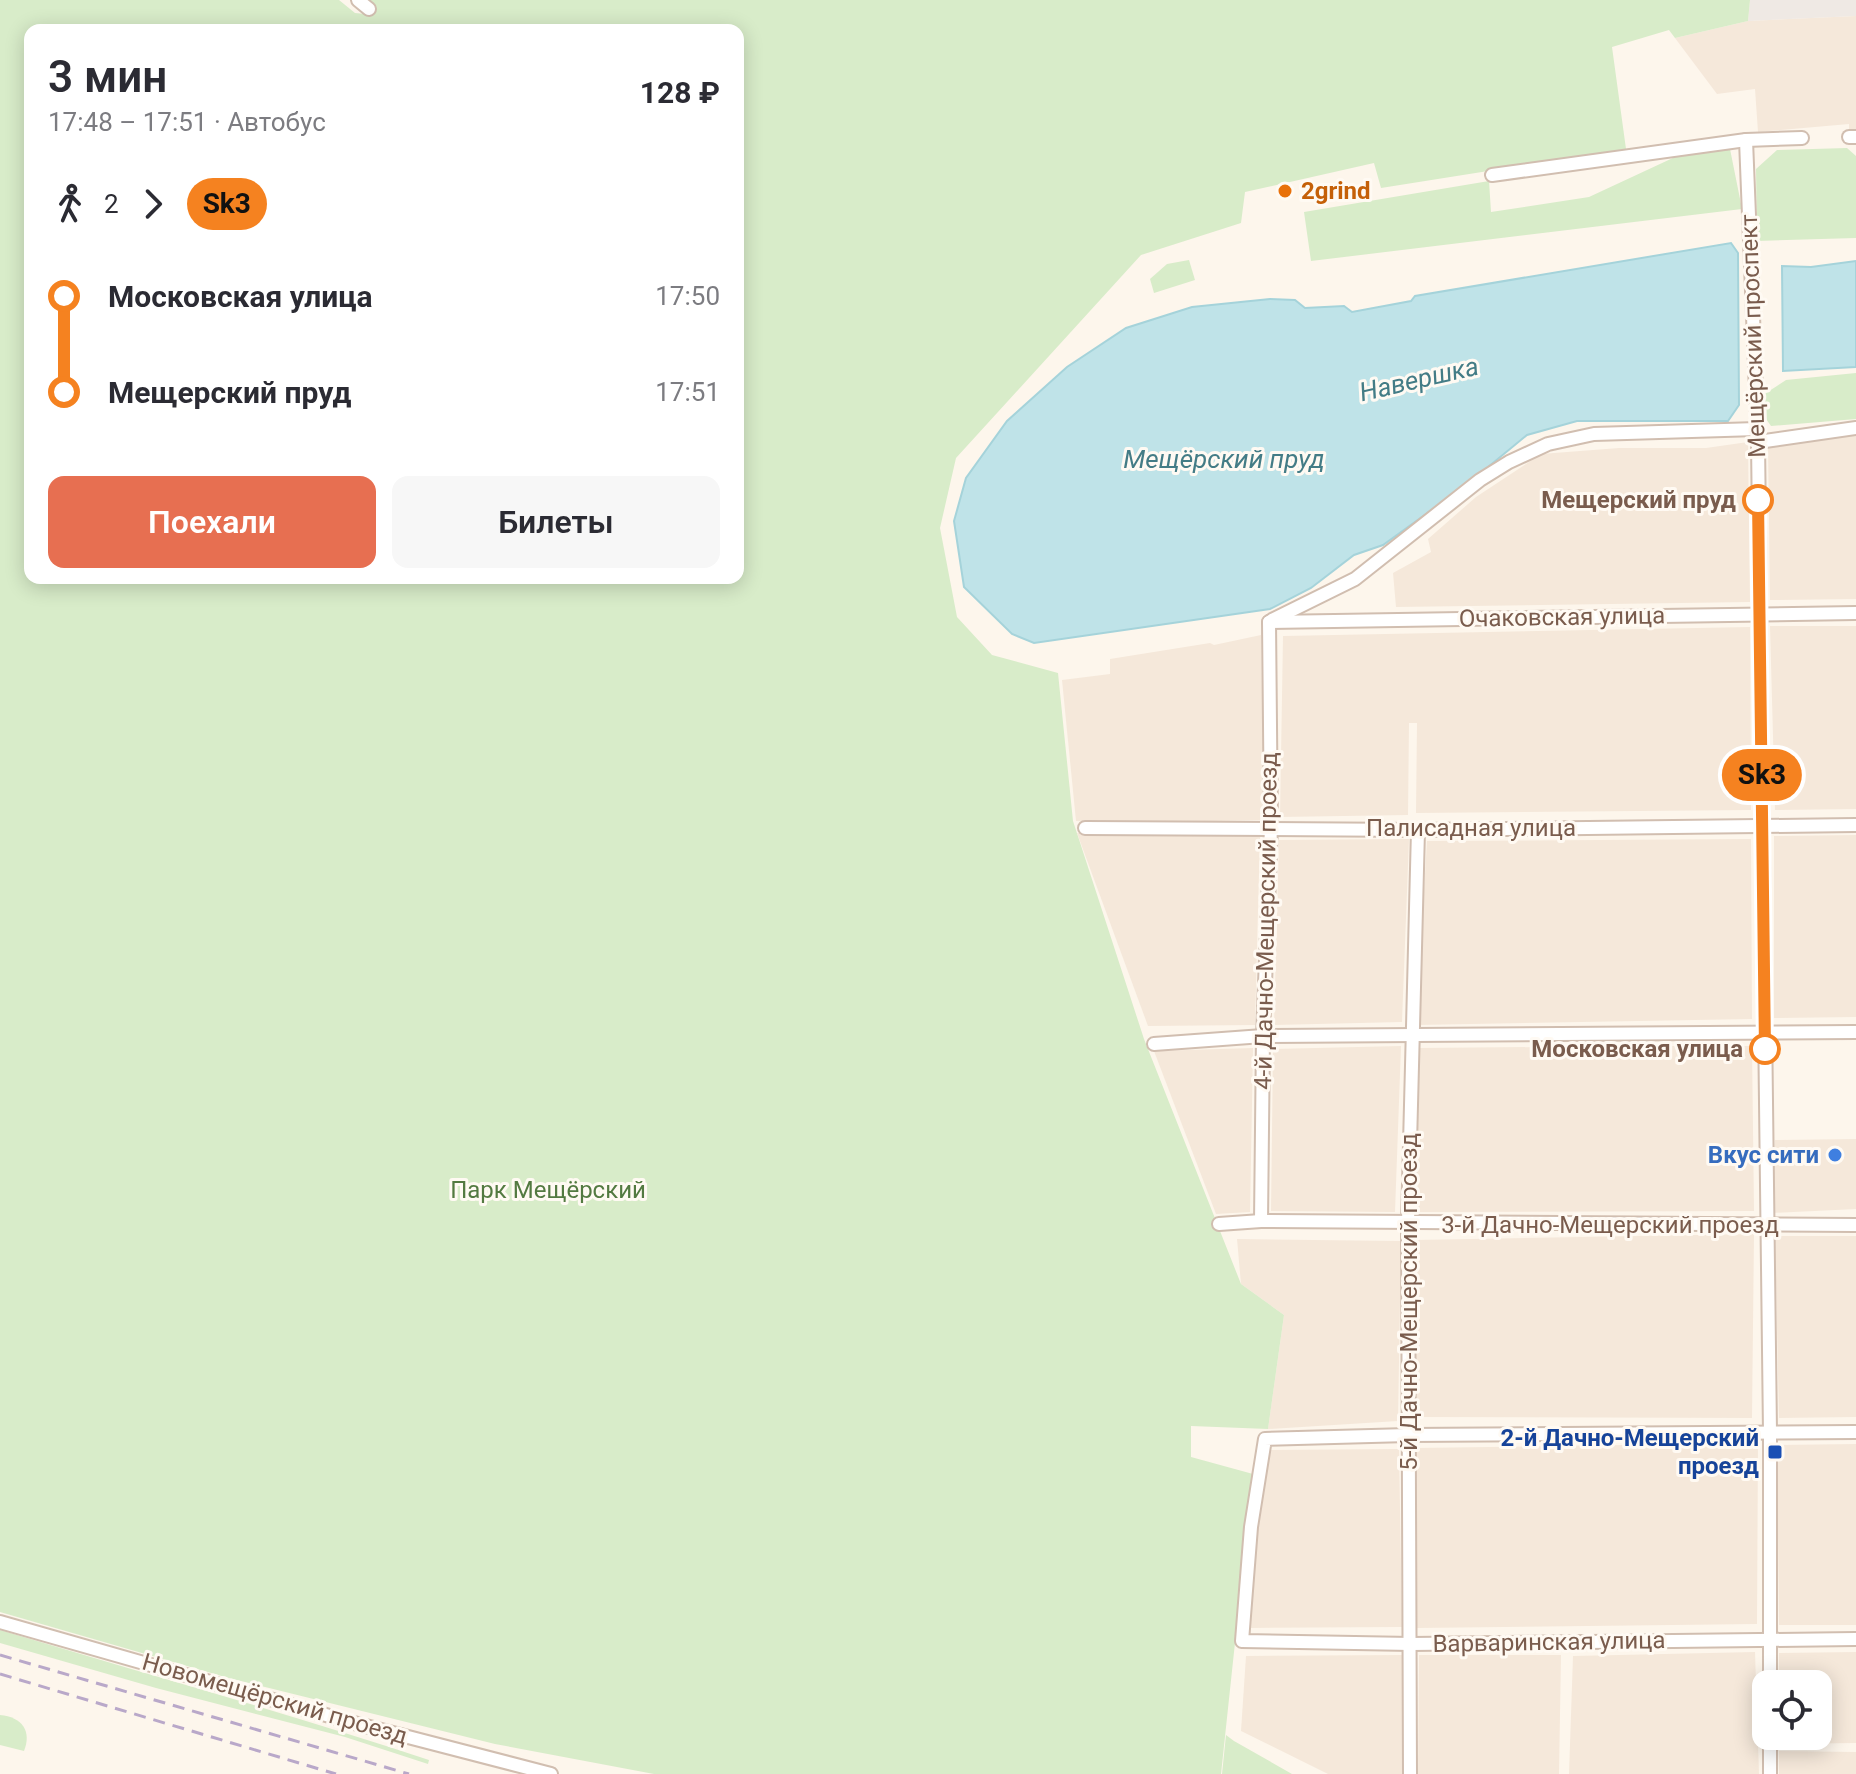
<!DOCTYPE html>
<html lang="ru">
<head>
<meta charset="utf-8">
<style>
	body { margin:0; font-family:Roboto,sans-serif; background:#f7f7f7; color:#2b2b33; height:100vh; display:flex; flex-direction:column; font-size:30px; white-space:nowrap }
	* { box-sizing:border-box; margin:0 }
	p { font-size:26px; color:#7c7c81 }
	.icon { flex:none; width:44px; height:44px; fill:none; stroke:currentColor; stroke-width:2; stroke-linecap:round; stroke-linejoin:round }
	.map { position:relative; flex:1; overflow:hidden }
	.details { position:absolute; left:24px; top:24px; width:720px; height:560px; display:flex; flex-direction:column; background:#fff; border-radius:16px; box-shadow:0 4px 20px #0003 }
	.details>* { flex:none }
	.badge { padding:0 16px; border-radius:26px; font-size:28px; line-height:52px }
	.tools { position:absolute; left:1752px; top:1670px; display:grid; gap:16px }
	.tools a { display:grid; place-items:center; width:80px; height:80px; border-radius:16px; background:#fff; box-shadow:0 4px 20px #0003; font-size:40px }
	.map>.badge { position:absolute; translate:-50% -50%; box-shadow:0 0 0 4px #fff }
	.legs { display:flex; align-items:center; gap:12px; height:88px; padding:0 24px; font-size:26px }
	.legs p { margin-inline-start:auto }
	.headline { display:flex; align-items:center; justify-content:space-between; height:136px; padding:0 24px }
	h1 { font-size:44px; font-weight:600; line-height:60px }
	.cta { display:flex; gap:16px; margin-top:auto; padding:16px 24px }
	.cta a { flex:1; height:92px; border-radius:16px; background:#e76f51; color:#fff; font-size:32px; font-weight:600; line-height:92px; text-align:center }
	.cta a+a { background:#f7f7f7; color:#2b2b33 }
	ul { padding:0 24px; list-style:none }
	li { display:flex; align-items:center; gap:28px; height:96px; font-size:30px }
	li i { display:grid; place-items:center; width:12px; height:100%; margin:0 10px; background:currentColor }
	li i::after { content:''; width:20px; height:20px; margin:-10px; border:6px solid; border-radius:50%; background:#fff }
	li p { margin-inline-start:auto }
	li:first-child i { background:linear-gradient(#0000 50%,currentColor 0) }
	li:last-child i { background:linear-gradient(currentColor 50%,#0000 0) }
	.map>svg:first-child { display:block }
	.residential { fill:#f5e8da }
	.industrial { fill:#efe9e4 }
	.green { fill:#d8ecc9; fill-rule:evenodd }
	.water { fill:#bfe3e8; stroke:#a5d3da; stroke-width:2 }
	.lines { fill:none; stroke-linecap:round; stroke-linejoin:round }
	.minor-casing { stroke:#d1beb0; stroke-width:16 }
	.minor { stroke:#fff; stroke-width:12 }
	.rail { stroke:#b9a8c9; stroke-width:3; stroke-dasharray:12 8; stroke-linecap:butt }
	.line-1-casing { stroke:#fff; stroke-width:18 }
	.line-1 { stroke:#f58220; stroke-width:12 }
	.food-dot { fill:#e8710a; stroke:#fffaf3; stroke-width:3 }
	.stop-1-dot { fill:#fff; stroke:#f58220; stroke-width:4 }
	.shop-dot { fill:#3f7fe0; stroke:#fffaf3; stroke-width:3 }
	.transit-dot { fill:#1a4fb4; stroke:#fffaf3; stroke-width:3 }
	.labels { text-anchor:middle; stroke-width:6; stroke-linejoin:round; paint-order:stroke }
	.food-label { font-size:24px; font-weight:bold; fill:#c56008; stroke:#fffaf3; text-anchor:start }
	.street-label { font-size:24px; fill:#7a5c4d; stroke:#fffaf3 }
	.stop-label { font-size:24px; font-weight:bold; fill:#7a5c4d; stroke:#fffaf3; text-anchor:end }
	.shop-label { font-size:24px; font-weight:bold; fill:#366cbe; stroke:#fffaf3; text-anchor:end }
	.park-label { font-size:24px; fill:#537a41; stroke:#fffaf3 }
	.transit-label { font-size:24px; font-weight:bold; fill:#164399; stroke:#fffaf3; text-anchor:end }
	.water-label { font-size:26px; font-style:italic; fill:#437c86; stroke:#fffaf3 }
</style>
</head>
<body>
<div class="map">
<svg width="1856" height="1774" viewBox="0 0 1856 1774">
	<rect width="100%" height="100%" fill="#fdf6ec"/>
	<g class="residential">
		<path d="M1856,16V130H1849V124L1758,132L1755,89L1717,94L1675,38L1748,21Z"/>
		<path d="M1856,431V599L1770,600L1768,445Z"/>
		<path d="M1748,442L1750,602L1396,607L1393,573L1431,552L1428,539L1476,497L1541,454L1619,448H1706Z"/>
		<path d="M1770,626H1856V809L1775,810Z"/>
		<path d="M1750,627L1751,810L1416,813L1417,723H1409L1408,815L1280,817L1283,636Z"/>
		<path d="M1261,635L1262,695L1265,701L1262,820L1119,823L1076,821L1062,680L1110,674V659L1210,643L1214,645Z"/>
		<path d="M1077,833L1260,835L1255,1025L1148,1026Z"/>
		<path d="M1856,835V1017L1774,1018V836Z"/>
		<path d="M1409,839L1402,1022L1274,1025L1279,840Z"/>
		<path d="M1751,839L1752,1019L1416,1025L1427,841Z"/>
		<path d="M1401,1046L1395,1212L1271,1211L1273,1049Z"/>
		<path d="M1661,1046H1752L1754,1211L1417,1212L1419,1048Z"/>
		<path d="M1253,1048L1250,1212L1216,1214L1154,1051Z"/>
		<path d="M1856,1139V1209L1771,1213L1775,1140Z"/>
		<path d="M1754,1234L1752,1418L1416,1417L1415,1240Z"/>
		<path d="M1775,1236H1856V1417L1779,1418Z"/>
		<path d="M1237,1239L1401,1241L1398,1421L1268,1429L1284,1315L1241,1284Z"/>
		<path d="M1758,1443L1757,1624L1417,1628L1416,1448Z"/>
		<path d="M1856,1444V1625H1779L1777,1445Z"/>
		<path d="M1399,1449L1402,1627L1250,1628L1257,1526L1271,1450Z"/>
		<path d="M1755,1652L1759,1774H1569L1573,1656Z"/>
		<path d="M1856,1652V1743L1780,1744V1736H1818V1684H1779V1653Z"/>
		<path d="M1404,1655L1402,1774H1328L1241,1731L1246,1656Z"/>
		<path d="M1419,1655H1561L1559,1774H1418Z"/>
		<path d="M1779,1751L1856,1752V1774H1779Z"/>
	</g>
	<path class="industrial" d="M1750,0H1856V16L1748,21Z"/>
	<g class="green">
		<path d="M0,0H339L355,13L365,14L371,0H1750L1748,21L1675,38L1669,30L1612,47L1626,149L1381,188L1374,163L1245,192L1241,223L1141,255L956,458L940,528L957,617L992,655L1058,673L1073,821L1144,1039L1241,1284L1284,1315L1268,1429L1191,1426V1457L1253,1474L1221,1774H654L495,1744L225,1677L0,1612ZM30,30H738V578H30Z"/>
		<path d="M1847,148L1856,156V238L1757,241L1756,169L1777,150Z"/>
		<path d="M1730,149L1742,209L1311,261L1304,212L1489,181L1491,212L1589,197L1675,157Z"/>
		<path d="M1189,260L1195,280L1154,293L1150,279L1167,264Z"/>
		<path d="M1856,373V419L1771,426L1764,416L1763,395L1786,380Z"/>
		<path d="M0,1630C143,1673 287,1713 429,1760L428,1764L345,1737L156,1688L0,1643Z"/>
		<path d="M0,1715C22,1717 32,1731 24,1751L0,1745Z"/>
		<path d="M1226,1735L1234,1741L1292,1774H1222Z"/>
	</g>
	<g class="water">
		<path d="M1731,243L1738,253L1739,405L1728,421H1577L1527,435L1465,486L1383,545L1354,555L1311,588L1270,609L1034,643L1012,634L964,587L954,521L966,478L1007,421L1067,367L1126,328L1192,307L1270,299L1295,300L1305,308L1344,306L1352,312L1411,301L1415,296Z"/>
		<path d="M1856,261V367L1783,371L1782,266L1811,267Z"/>
	</g>
	<g class="lines">
		<defs>
			<g id="minor">
				<path d="M358,0L369,9"/>
				<path d="M1849,137H1856"/>
				<path d="M1746,140L1758,442L1770,1432V1684"/>
				<path d="M1492,175L1746,140L1802,138"/>
				<path d="M1758,442L1856,428"/>
				<path d="M1272,620L1355,579L1480,480L1509,462L1548,444L1594,434L1757,429"/>
				<path d="M1269,622L1856,613"/>
				<path d="M1085,828L1418,830L1856,825"/>
				<path d="M1154,1044L1263,1036L1856,1032"/>
				<path d="M1261,1221L1263,1036L1271,827L1269,622"/>
				<path d="M1219,1224L1261,1221L1856,1225"/>
				<path d="M1856,1432L1408,1435L1265,1439L1251,1527L1242,1641L1411,1644L1856,1639"/>
				<path d="M0,1622L354,1723L551,1774"/>
				<path d="M1410,1774L1408,1223L1418,830"/>
				<path d="M1770,1774V1736"/>
			</g>
		</defs>
		<use href="#minor" class="minor-casing"/>
		<use href="#minor" class="minor"/>
		<g class="rail">
			<path d="M0,1655L409,1774"/>
			<path d="M0,1674L336,1774"/>
		</g>
	</g>
	<g class="lines">
		<defs>
			<path id="line-1" d="M1758,500L1765,1049"/>
		</defs>
		<use href="#line-1" class="line-1-casing"/>
		<use href="#line-1" class="line-1"/>
	</g>
	<circle class="food-dot" cx="1285" cy="191" r="8"/>
	<g class="stop-1-dot">
		<circle cx="1758" cy="500" r="14"/>
		<circle cx="1765" cy="1049" r="14"/>
	</g>
	<circle class="shop-dot" cx="1835" cy="1155" r="8"/>
	<rect class="transit-dot" x="1767" y="1444" width="16" height="16" rx="4"/>
	<g class="labels">
		<g class="food-label">
			<text x="1301" y="199">2grind</text>
		</g>
		<g class="street-label">
			<text transform="translate(1753 336) rotate(-92)" y="8">Мещёрский проспект</text>
			<text transform="translate(1562 617) rotate(-1)" y="8">Очаковская улица</text>
			<text x="1471" y="836">Палисадная улица</text>
			<text transform="translate(1266 921) rotate(-89)" y="8">4-й Дачно-Мещерский проезд</text>
			<text x="1610" y="1233">3-й Дачно-Мещерский проезд</text>
			<text transform="translate(1409 1302) rotate(-90)" y="8">5-й Дачно-Мещерский проезд</text>
			<text transform="translate(1549 1642) rotate(-1)" y="8">Варваринская улица</text>
			<text transform="translate(275 1699) rotate(16)" y="8">Новомещёрский проезд</text>
		</g>
		<g class="stop-label">
			<text x="1736" y="508">Мещерский пруд</text>
			<text x="1743" y="1057">Московская улица</text>
		</g>
		<g class="shop-label">
			<text x="1819" y="1163">Вкус сити</text>
		</g>
		<g class="park-label">
			<text x="548" y="1198">Парк Мещёрский</text>
		</g>
		<g class="transit-label">
			<text x="1759" y="1446">2-й Дачно-Мещерский<tspan x="1759" dy="28">проезд</tspan></text>
		</g>
		<g class="water-label">
			<text transform="translate(1419 379) rotate(-13)" y="9">Навершка</text>
			<text x="1224" y="468">Мещёрский пруд</text>
		</g>
	</g>
</svg>
<div class="tools">
<a><svg class="icon" aria-label="locate" viewBox="0 0 24 24"><circle cx="12" cy="12" r="6"/><path d="M12 2v4M12 18v4M2 12h4M18 12h4"/></svg></a>
</div>
<b class="badge" style="left:1762px;top:775px;background:#f58220;color:#111">Sk3</b>
<section class="details">
<div class="headline"><div><h1>3 мин</h1><p>17:48 – 17:51 · Автобус</p></div><b>128 ₽</b></div>
<div class="legs"><svg class="icon" aria-label="walk" viewBox="0 0 24 24"><circle cx="13" cy="4" r="2"/><path d="M13 8l-2 6 4 7M11 14l-3 7M7 12l3-4h3l4 4"/></svg>2<svg class="icon" aria-label="forward" viewBox="0 0 24 24"><path d="M9 5l7 7-7 7"/></svg><b class="badge" style="background:#f58220;color:#111">Sk3</b></div>
<ul>
<li><i style="color:#f58220"></i><b>Московская улица</b><p>17:50</p></li>
<li><i style="color:#f58220"></i><b>Мещерский пруд</b><p>17:51</p></li>
</ul>
<div class="cta"><a>Поехали</a><a>Билеты</a></div>
</section>
</div>
</body>
</html>
